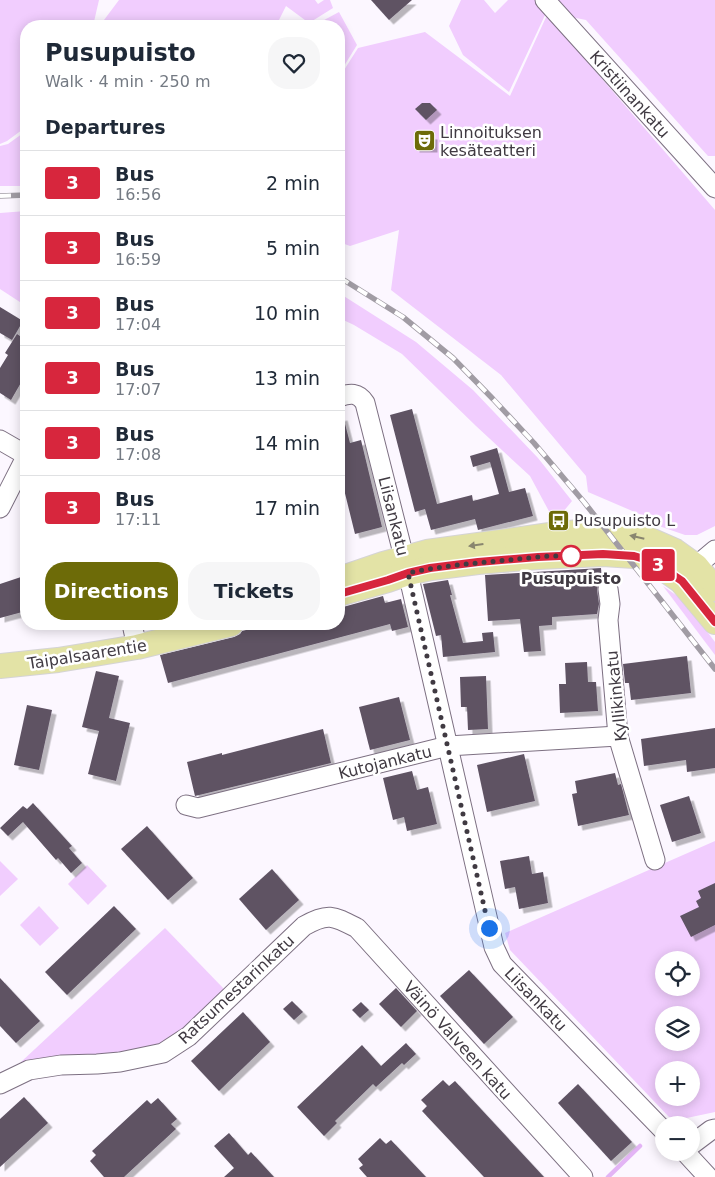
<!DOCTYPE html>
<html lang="en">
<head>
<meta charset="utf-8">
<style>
	body { margin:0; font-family:"DejaVu Sans",sans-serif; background:#f6f6f7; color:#1f2937; height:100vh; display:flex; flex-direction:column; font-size:19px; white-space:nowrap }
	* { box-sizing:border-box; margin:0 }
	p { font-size:16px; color:#747a83 }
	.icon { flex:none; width:28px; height:28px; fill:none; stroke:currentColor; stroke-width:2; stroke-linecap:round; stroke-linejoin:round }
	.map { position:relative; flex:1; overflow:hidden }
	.side { position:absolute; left:20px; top:20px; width:325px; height:610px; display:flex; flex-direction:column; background:#fff; border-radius:20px; box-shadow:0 2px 12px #0003 }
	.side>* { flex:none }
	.badge { padding:0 10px; border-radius:4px; font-size:18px; line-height:32px }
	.controls { position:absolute; left:655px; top:951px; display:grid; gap:10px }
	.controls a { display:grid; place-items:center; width:45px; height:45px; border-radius:50%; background:#fff; box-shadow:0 2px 12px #0003; font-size:25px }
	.you { position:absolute; width:25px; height:25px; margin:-12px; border:4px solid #fff; border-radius:50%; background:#1a73e8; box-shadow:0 0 0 8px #1a73e833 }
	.map>.badge { position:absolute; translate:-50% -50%; box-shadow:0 0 0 2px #fff }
	h2 { padding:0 25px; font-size:19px; line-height:45px }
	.round { display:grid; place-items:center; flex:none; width:52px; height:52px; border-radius:20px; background:#f6f6f7 }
	.headline { display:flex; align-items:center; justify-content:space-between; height:85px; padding:0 25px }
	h1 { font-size:24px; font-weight:700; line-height:38px }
	.button { display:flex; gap:10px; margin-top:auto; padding:10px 25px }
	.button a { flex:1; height:58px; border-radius:20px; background:#6d6b08; color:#fff; font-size:20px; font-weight:700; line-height:58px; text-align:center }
	.button a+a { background:#f6f6f7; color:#1f2937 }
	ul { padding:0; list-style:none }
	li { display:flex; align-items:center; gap:15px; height:65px; padding:0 25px; border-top:1px solid #e0e1e3 }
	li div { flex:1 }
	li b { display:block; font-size:19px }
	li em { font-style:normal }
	li .badge { min-width:55px; font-weight:700; text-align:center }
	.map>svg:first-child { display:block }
	.green { fill:#f1cdfe; fill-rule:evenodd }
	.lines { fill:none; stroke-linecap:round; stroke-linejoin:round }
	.stream { stroke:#e3b4f5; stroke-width:4.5 }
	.building { fill:#5f5364; filter:url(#shadow) }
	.minor-casing { stroke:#7d7082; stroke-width:21 }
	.major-casing { stroke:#d5d4d5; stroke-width:26 }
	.minor { stroke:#fff; stroke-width:19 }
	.major { stroke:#e3e3a6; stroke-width:24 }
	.rail-casing { stroke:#a19ca4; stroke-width:5.5 }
	.rail { stroke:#fff; stroke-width:4; stroke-dasharray:11; stroke-linecap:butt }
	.oneway { fill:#89866f }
	.line-casing { stroke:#fff; stroke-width:11 }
	.line { stroke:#d7263d; stroke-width:8 }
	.walk { stroke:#403a42; stroke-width:5; stroke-dasharray:0 9 }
	.stop-dot { fill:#fff; stroke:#d7263d; stroke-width:2.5 }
	.labels { text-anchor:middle; stroke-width:5; stroke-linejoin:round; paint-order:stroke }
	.street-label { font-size:16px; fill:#403a42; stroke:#fff }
	.poi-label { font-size:16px; fill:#403a42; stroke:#fff; text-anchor:start }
	.stop-label { font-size:16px; font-weight:bold; fill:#403a42; stroke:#fff }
</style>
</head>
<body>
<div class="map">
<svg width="715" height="1177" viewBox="0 0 715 1177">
	<defs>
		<filter id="shadow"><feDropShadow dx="4.5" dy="4.5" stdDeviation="0" flood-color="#0004"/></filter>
	</defs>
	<rect width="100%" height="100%" fill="#fcf7ff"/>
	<g class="green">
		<path d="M0,0H99L93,26H26V127L7,141L0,144Z"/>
		<path d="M119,0H315L318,4L324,0H330L333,8L309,23L286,6L276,26H103L101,24Z"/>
		<path d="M461,0H484L495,13L508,0H535L546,13L509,92L463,55L449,26Z"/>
		<path d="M553,0H715V156H708L586,20L566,16Z"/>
		<path d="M339,12L357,45L339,74V26H313Z"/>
		<path d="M547,15L715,210V526L697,535H685L659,526L644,516L588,492L586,476L501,375L391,290L399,230L350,246L339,242V78L358,48L425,32L510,96Z"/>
		<path d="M26,131V186H0V146L8,144Z"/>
		<path d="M26,211V306L0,289V213Z"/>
		<path d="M339,293L416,342L473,390L538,458L572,501L563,512L551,515L530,476L476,426L402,354L354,325L339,318Z"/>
		<path d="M663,586L683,600L715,642V655Z"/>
		<path d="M715,841V1112L682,1119L669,1117L510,950L505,933ZM664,960H691V988H664ZM664,1015H691V1042H664ZM664,1070H691V1098H664Z"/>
		<path d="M0,861L18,879L0,896Z"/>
		<path d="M87,865L107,886L88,905L68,884Z"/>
		<path d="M39,906L59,928L40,946L20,925Z"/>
		<path d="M165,928L224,989L183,1028L155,1047L127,1054L21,1062Z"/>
	</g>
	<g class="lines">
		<path class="stream" d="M608,1177L640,1146"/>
	</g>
	<g class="building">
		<path d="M371,0H412L389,20Z"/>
		<path d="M422,103H430L437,110L426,120L415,109Z"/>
		<path d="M415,134L433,135V148H415Z"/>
		<path d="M0,307L23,321L12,340L0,333Z"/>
		<path d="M17,334L26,340V374L11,400L0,393V368L8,355L5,353Z"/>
		<path d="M412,409L437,504L472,495L473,501L499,494L490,462L473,467L470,456L497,448L509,492L525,488L533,516L478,530L475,519L431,530L425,509L415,512L390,415Z"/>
		<path d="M343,416L350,443L361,440L382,527L355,534L339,469V417Z"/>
		<path d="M601,568L602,580L598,584L597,590L599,604L597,614L552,617V625L539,626L541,651L524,652L520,619L488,621L485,575Z"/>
		<path d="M21,577L26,594V611L0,618V584Z"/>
		<path d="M448,580L452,595H450L463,643L483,641L482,633L493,632L495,652L443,657L441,635L436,636L423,584Z"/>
		<path d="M383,596L385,603L401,599L408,627L392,631L390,624L168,683L160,655L234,637L240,634L242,631L270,624H339V607H343Z"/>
		<path d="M687,656L691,693L631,700L629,683H625L623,664Z"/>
		<path d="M587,662L588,682H596L598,711L560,713L559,684H566L565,663Z"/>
		<path d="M96,671L119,676L109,718L130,723L116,781L88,774L99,731L82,727Z"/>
		<path d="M486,676L488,729L468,730L467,707H461L460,677Z"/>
		<path d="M399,697L410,740L370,750L359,707Z"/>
		<path d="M27,705L52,710L39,770L14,765Z"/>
		<path d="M715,728V768L687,772L686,760L644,766L641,739Z"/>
		<path d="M323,729L331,763L195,796L187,762L222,753V755Z"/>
		<path d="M524,754L535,801L487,812L477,765Z"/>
		<path d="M412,771L417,790L428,787L437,824L407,831L404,817L393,820L383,778Z"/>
		<path d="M615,773L618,785L621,784L629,815L578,826L572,794L577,793L575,781Z"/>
		<path d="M689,796L701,833L672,842L660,805Z"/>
		<path d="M33,803L72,846L69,848L82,863L71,873L58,858L56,860L23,822L8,836L0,828L23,806L27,809Z"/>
		<path d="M147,826L193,878L168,900L121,849Z"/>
		<path d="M529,856L532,874L543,872L548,903L519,909L515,887L505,889L500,861Z"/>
		<path d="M272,869L299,900L266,930L239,899Z"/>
		<path d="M715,883V925L691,937L680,916L699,907L696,901L701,898L698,891Z"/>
		<path d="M114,906L136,929L67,995L45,972Z"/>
		<path d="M469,970L513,1017L484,1044L440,996Z"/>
		<path d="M0,978L40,1021L16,1043L0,1026Z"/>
		<path d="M396,988L417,1011L401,1027L379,1004Z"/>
		<path d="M292,1001L303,1012L294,1020L283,1009Z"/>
		<path d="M361,1002L369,1010L360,1018L352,1010Z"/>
		<path d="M243,1012L270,1042L219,1091L191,1061Z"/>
		<path d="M406,1043L416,1054L404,1065L402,1063L376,1087L373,1084L335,1121L337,1123L324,1136L297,1107L362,1045L381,1066Z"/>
		<path d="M443,1080L449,1086L455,1081L544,1177H484L422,1111L427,1106L421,1100Z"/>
		<path d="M578,1084L632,1142L611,1161L558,1103Z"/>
		<path d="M24,1097L48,1123L0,1167V1119Z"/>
		<path d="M158,1098L177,1119L171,1124L176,1129L124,1177H104L90,1161L96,1155L92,1151L147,1100L151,1104Z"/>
		<path d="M229,1133L248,1155L251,1152L274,1177H224L234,1168L214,1146Z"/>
		<path d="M380,1138L386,1144L391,1140L426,1177H367L359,1168L363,1165L358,1159Z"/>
	</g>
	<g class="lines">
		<defs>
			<g id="minor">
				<path d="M545,0L715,188"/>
				<path d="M339,397C350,393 358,392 365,403L408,573L494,947L502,964L664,1131"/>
				<path d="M0,440L26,455"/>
				<path d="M0,508L26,457"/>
				<path d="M687,575L696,566L715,550"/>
				<path d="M608,589L610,604L608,620L618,736L655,860"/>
				<path d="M132,624L137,647"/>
				<path d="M186,805L198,808L448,746L618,736"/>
				<path d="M0,1084L29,1070L61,1065L97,1064L120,1062L163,1053L189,1036L304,926C328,912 334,916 357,928L583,1177"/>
				<path d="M691,1145L711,1130L715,1129"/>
				<path d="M685,1152L708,1177"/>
			</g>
			<g id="major">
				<path d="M348,576L383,564L427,552L550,535L589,531L627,535L650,540L675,551L696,566L715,589"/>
				<path d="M339,594L388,580L408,573L431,568L478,562L538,557L603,554L634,556L654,562L681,581L715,622"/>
				<path d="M0,666L58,660L137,647L231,624"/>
			</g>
		</defs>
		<use href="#minor" class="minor-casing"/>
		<use href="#major" class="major-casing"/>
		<use href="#minor" class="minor"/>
		<use href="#major" class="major"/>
		<defs>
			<g id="rail">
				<path d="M0,196L26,195"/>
				<path d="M339,277L403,317L453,358L493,399L534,443L584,502L715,669"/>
			</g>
		</defs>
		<use href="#rail" class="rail-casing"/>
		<use href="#rail" class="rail"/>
	</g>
	<defs><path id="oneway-solid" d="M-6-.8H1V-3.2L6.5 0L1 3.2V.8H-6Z" transform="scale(1.25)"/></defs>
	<g class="oneway">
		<use href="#oneway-solid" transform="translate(637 537) rotate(-167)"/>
		<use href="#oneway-solid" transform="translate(476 545) rotate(172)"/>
	</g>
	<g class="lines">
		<defs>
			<path id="line" d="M339,594L388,580L408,573L430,568L478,562L538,557L603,554L634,556L654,562L682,581L715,622"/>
		</defs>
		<use href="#line" class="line-casing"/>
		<use href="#line" class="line"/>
		<path class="walk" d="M489,928L408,573C441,566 475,563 509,560C529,558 550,555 571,556"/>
	</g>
	<defs>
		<symbol id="theatre-square" viewBox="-11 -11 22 22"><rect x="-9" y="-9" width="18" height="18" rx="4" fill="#6d6b08" stroke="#fff"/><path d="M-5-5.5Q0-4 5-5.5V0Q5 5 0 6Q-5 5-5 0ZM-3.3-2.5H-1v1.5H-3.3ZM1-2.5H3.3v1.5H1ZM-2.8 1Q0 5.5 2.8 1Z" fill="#fff"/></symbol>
		<symbol id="bus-square" viewBox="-11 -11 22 22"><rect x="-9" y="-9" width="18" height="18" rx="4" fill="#6d6b08" stroke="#fff"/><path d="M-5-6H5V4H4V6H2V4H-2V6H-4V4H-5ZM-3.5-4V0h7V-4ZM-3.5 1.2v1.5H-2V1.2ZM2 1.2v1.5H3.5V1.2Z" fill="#fff"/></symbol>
	</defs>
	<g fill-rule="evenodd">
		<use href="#theatre-square" x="412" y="128" width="25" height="25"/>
		<use href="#bus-square" x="546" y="508" width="25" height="25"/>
	</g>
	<circle class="stop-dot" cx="571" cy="556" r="10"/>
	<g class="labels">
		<g class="street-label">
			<text transform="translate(630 94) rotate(48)" y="6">Kristiinankatu</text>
			<text transform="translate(394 516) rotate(76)" y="6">Liisankatu</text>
			<text transform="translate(87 654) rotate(-9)" y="6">Taipalsaarentie</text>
			<text transform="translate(616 696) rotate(-96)" y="6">Kyllikinkatu</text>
			<text transform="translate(385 762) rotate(-14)" y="6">Kutojankatu</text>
			<text transform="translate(236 989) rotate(-43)" y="6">Ratsumestarinkatu</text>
			<text transform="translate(536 999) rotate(46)" y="6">Liisankatu</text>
			<text transform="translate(458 1040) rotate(48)" y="6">Väinö Valveen katu</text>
		</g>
		<g class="poi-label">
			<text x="440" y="138">Linnoituksen<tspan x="440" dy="18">kesäteatteri</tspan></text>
			<text x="574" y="526">Pusupuisto L</text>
		</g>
		<g class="stop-label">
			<text x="571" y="584">Pusupuisto</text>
		</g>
	</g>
</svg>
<div class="controls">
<a><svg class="icon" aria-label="locate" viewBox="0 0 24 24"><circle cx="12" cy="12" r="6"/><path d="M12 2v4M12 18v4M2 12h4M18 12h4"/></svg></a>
<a><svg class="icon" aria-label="layers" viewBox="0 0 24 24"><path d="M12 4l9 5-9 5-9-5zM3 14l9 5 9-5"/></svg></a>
<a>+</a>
<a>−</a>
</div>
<div class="you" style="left:489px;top:928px"></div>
<b class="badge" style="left:658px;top:565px;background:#d7263d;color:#fff">3</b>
<section class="side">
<div class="headline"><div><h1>Pusupuisto</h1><p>Walk · 4 min · 250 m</p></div><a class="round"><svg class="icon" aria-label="heart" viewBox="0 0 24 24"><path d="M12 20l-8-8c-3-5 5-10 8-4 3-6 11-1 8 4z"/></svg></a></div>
<h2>Departures</h2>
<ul>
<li><span class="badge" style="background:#d7263d;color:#fff">3</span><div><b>Bus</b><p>16:56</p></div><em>2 min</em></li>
<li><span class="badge" style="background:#d7263d;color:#fff">3</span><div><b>Bus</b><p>16:59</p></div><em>5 min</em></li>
<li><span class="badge" style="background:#d7263d;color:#fff">3</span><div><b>Bus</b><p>17:04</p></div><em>10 min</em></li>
<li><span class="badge" style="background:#d7263d;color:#fff">3</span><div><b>Bus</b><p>17:07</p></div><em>13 min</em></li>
<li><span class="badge" style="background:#d7263d;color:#fff">3</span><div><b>Bus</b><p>17:08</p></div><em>14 min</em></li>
<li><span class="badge" style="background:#d7263d;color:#fff">3</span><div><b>Bus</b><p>17:11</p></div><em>17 min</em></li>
</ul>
<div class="button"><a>Directions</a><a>Tickets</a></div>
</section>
</div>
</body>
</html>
